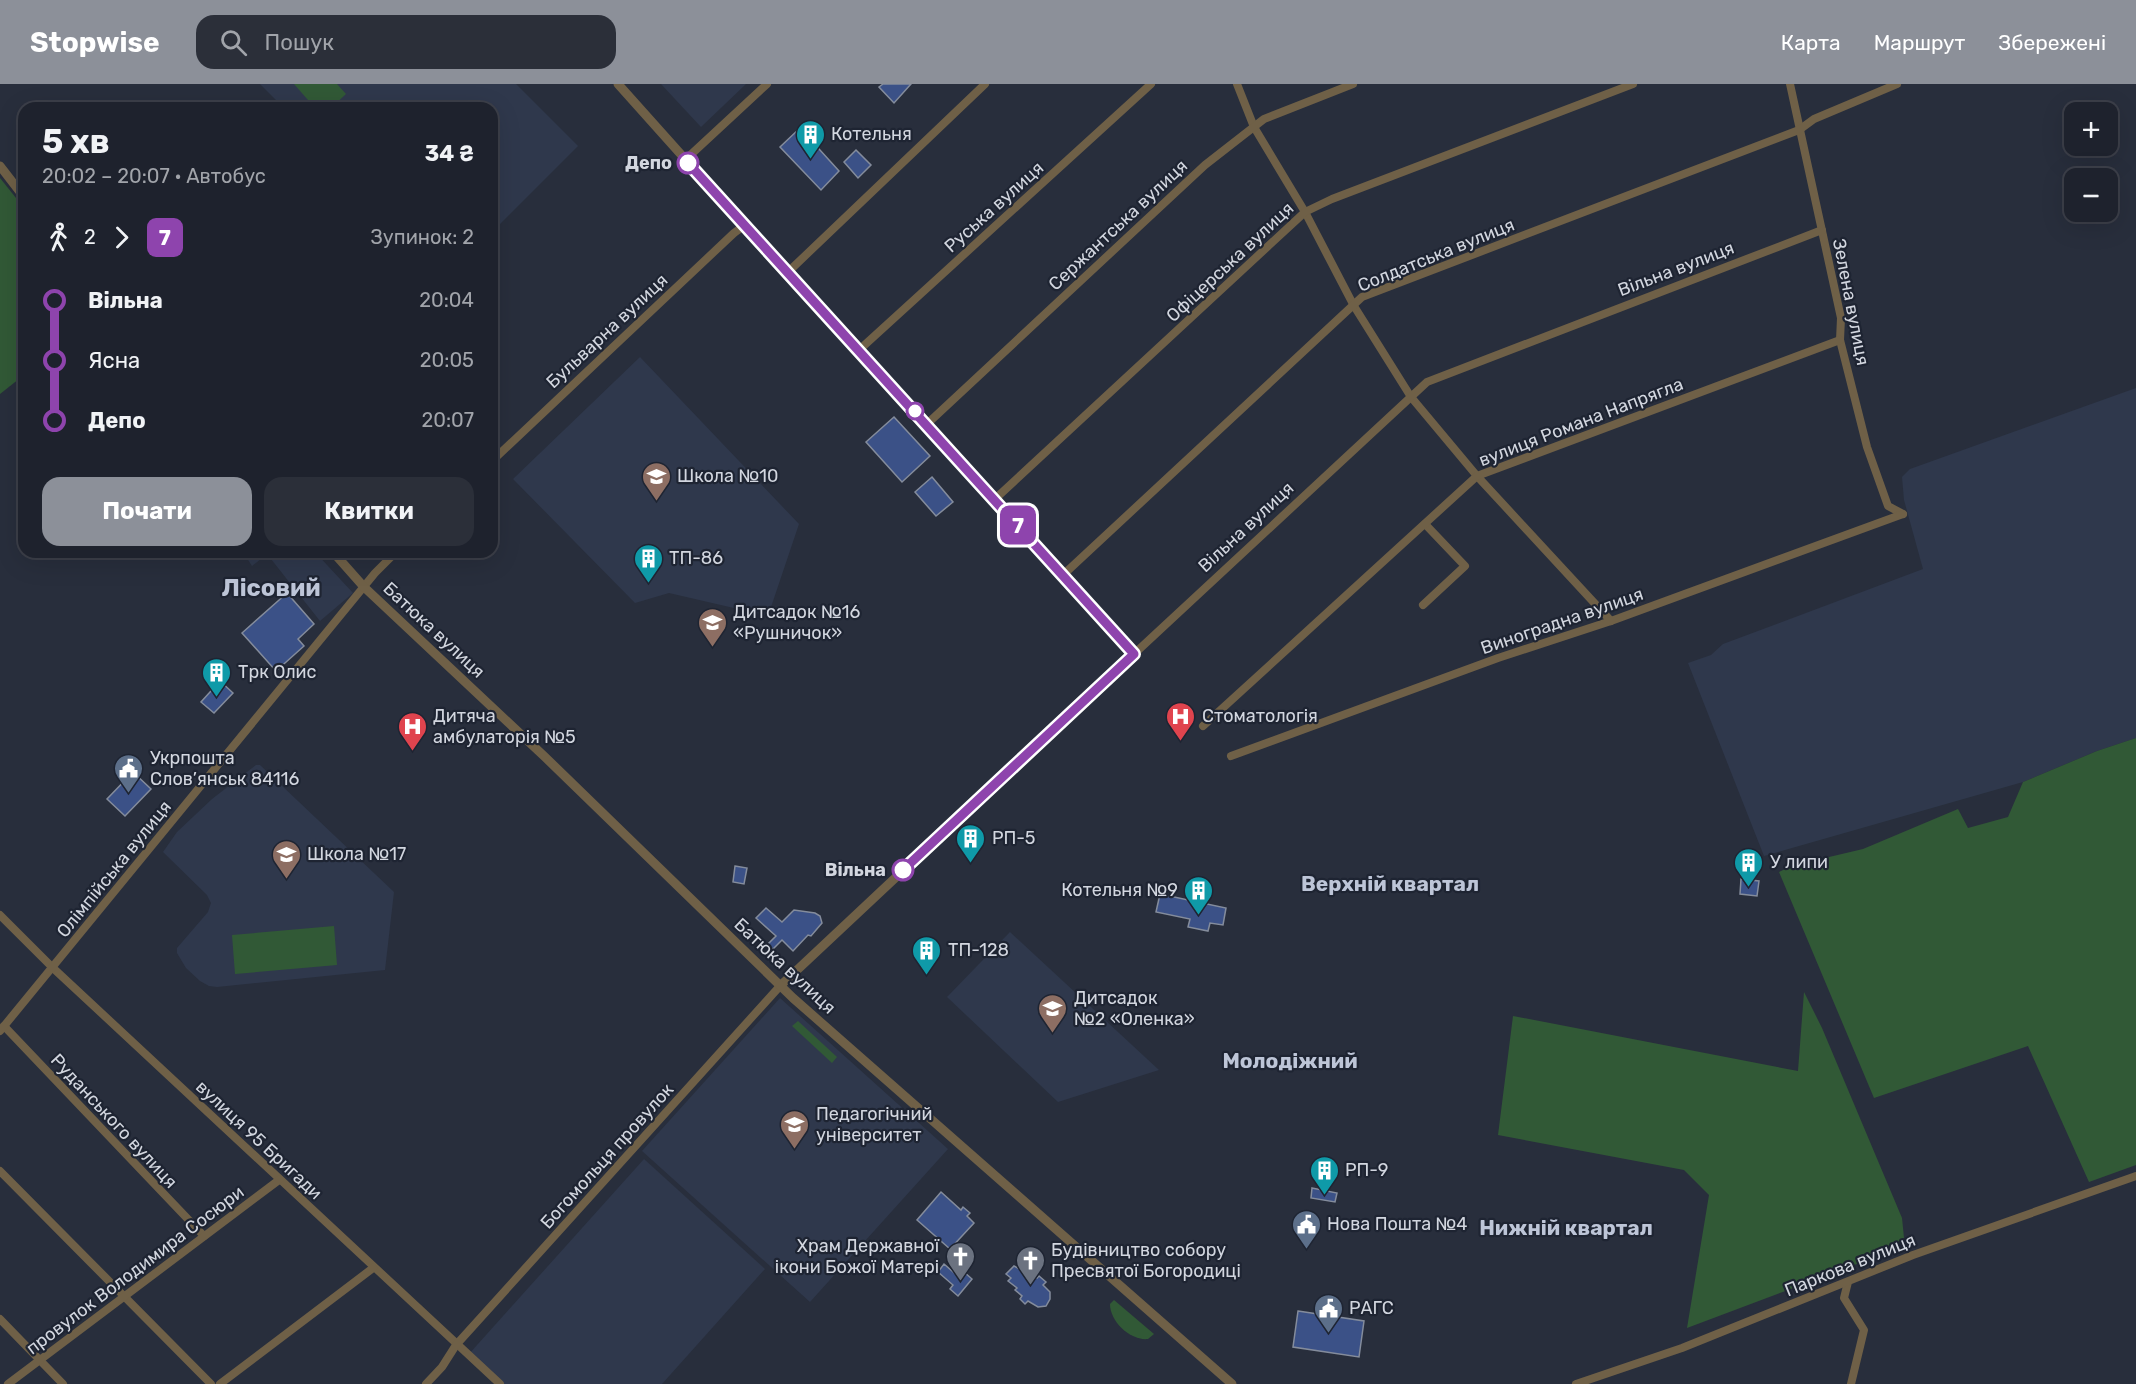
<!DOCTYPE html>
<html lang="uk">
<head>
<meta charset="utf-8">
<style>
	body { margin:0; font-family:Rubik,sans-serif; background:#2b2f39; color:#f1f3f6; height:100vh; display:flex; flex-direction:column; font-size:22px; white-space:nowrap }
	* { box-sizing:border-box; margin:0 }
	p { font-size:20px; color:#a1a4aa }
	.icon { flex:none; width:33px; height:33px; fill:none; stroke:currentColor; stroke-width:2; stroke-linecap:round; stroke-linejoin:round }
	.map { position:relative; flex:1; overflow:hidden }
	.sheet { position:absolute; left:18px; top:18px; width:480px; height:456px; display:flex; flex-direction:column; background:#1e222d; border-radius:18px; box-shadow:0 6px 24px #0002,0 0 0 2px #3c3f49 }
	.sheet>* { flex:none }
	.badge { padding:0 12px; border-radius:9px; font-size:21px; line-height:39px }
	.controls { position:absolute; left:2064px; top:18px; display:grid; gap:12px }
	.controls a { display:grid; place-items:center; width:54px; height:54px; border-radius:12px; background:#1e222d; box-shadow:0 6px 24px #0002,0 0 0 2px #3c3f49; font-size:30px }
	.map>.badge { position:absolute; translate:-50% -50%; box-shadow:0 0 0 3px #fff }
	.legs { display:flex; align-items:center; gap:9px; height:66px; padding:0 24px; font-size:20px }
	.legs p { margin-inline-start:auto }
	.summary { display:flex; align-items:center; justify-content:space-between; height:102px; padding:0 24px }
	h1 { font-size:33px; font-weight:700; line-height:45px }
	.button { display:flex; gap:12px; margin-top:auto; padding:12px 24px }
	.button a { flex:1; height:69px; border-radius:18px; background:#8c9099; color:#fff; font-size:24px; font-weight:700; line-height:69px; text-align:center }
	.button a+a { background:#2b2f39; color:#f1f3f6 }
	ul { padding:0 24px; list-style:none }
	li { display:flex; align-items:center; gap:21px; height:60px; font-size:22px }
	li i { display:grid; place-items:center; width:9px; height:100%; margin:0 8px; background:currentColor }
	li i::after { content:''; width:15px; height:15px; margin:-8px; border:4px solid; border-radius:50%; background:#1e222d }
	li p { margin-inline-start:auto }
	li:first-child i { background:linear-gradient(#0000 50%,currentColor 0) }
	li:last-child i { background:linear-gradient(currentColor 50%,#0000 0) }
	header { display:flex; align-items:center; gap:36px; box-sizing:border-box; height:84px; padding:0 30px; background:#8c9099; color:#fff }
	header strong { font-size:28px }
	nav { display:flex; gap:33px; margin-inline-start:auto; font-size:21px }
	.search { width:420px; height:54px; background:#2b2f39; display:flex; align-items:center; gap:15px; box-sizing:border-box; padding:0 21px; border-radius:18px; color:#a1a4aa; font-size:22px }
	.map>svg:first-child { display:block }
	.built { fill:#2f384c }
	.green { fill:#315936 }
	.building { fill:#3b5187; stroke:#848c9c; stroke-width:1.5 }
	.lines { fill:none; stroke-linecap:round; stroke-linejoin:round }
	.minor { stroke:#6f6047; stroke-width:8 }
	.tertiary { stroke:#6f6047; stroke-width:9 }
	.line-1-casing { stroke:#fff; stroke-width:14 }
	.line-1 { stroke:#8e44ad; stroke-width:9 }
	.stop-1-dot { fill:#fff; stroke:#8e44ad; stroke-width:3 }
	.labels { text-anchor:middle; stroke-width:4.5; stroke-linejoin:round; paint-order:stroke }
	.poi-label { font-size:18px; fill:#d2d6df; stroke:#1e2432; text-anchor:start }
	.stop-label { font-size:18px; font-weight:bold; fill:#d2d6df; stroke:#1e2432; text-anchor:end }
	.street-label { font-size:18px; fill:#d2d6df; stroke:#1e2432 }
	.quarter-label { font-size:21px; font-weight:bold; fill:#bdc5d7; stroke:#1e2432 }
	.district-label { font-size:24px; font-weight:bold; fill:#bdc5d7; stroke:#1e2432 }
</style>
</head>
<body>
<header>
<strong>Stopwise</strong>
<div class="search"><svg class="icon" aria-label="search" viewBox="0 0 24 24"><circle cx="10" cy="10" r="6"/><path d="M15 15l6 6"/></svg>Пошук</div>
<nav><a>Карта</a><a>Маршрут</a><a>Збережені</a></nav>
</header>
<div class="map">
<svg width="2136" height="1300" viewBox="0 0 2136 1300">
	<rect width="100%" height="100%" fill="#282e3c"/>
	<g class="built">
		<path d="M260,0H516L578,62L492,148V24H284Z"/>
		<path d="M661,0H746L701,43Z"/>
		<path d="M640,273L799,440L768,532L669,509L635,519L513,395Z"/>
		<path d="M2136,304V654L2097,667L2023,698L1764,772L1688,579L1711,571L1723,560L1923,485L1904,416L1902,393L1910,385Z"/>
		<path d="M243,468H315L353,509L320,537L267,470L252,482Z"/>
		<path d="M256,681H260L394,808L385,886L217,903L209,902L200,897L186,884L177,869V864L208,828L211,819L207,811L163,768L177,748L212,715Z"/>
		<path d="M1010,848L1159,986L1058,1018L947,913Z"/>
		<path d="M780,914L948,1065L810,1218L642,1067Z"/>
		<path d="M644,1075L765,1185L662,1300H501L469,1270Z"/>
	</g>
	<g class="green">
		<path d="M294,0H337L346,10L331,24H315Z"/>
		<path d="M0,94L24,124V291L0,310Z"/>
		<path d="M2136,654V1081L2089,1098L2028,962L1874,1014L1779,788L1791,782L1863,765L1958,725L1968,744L2008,733L2023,698L2097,667Z"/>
		<path d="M334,842L337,881L235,890L232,851Z"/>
		<path d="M1804,908L1822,944L1902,1134L1904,1154L1894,1166L1687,1244L1709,1111L1684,1086L1498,1051L1513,932L1798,987Z"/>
		<path d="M798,937L837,973L832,979L792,942Z"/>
		<path d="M1114,1216L1154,1250L1148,1255C1131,1257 1110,1238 1110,1220Z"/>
	</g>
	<g class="building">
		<path d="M883,0H911L894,19L879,3Z"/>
		<path d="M800,44L839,87L821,106L780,63Z"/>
		<path d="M856,66L871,81L858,94L844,78Z"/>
		<path d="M894,333L930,372L902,398L866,358Z"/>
		<path d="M932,393L953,418L936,432L915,408Z"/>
		<path d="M287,509L314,540L298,555L304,562L276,587L242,549Z"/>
		<path d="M220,597L233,609L214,629L201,618Z"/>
		<path d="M133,688L151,705L125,732L107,715Z"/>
		<path d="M735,782L747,784L744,800L733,798Z"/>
		<path d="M1741,795L1759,797L1757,812L1740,810Z"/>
		<path d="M1160,810L1226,824L1223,841L1210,839L1208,847L1188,843L1190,835L1156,828Z"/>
		<path d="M766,824L782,838L794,826L815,829L820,832L822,839L811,852L808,851L793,867L782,856L773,865L767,861L776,852L756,834Z"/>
		<path d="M1312,1104L1337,1109L1335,1118L1311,1114Z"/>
		<path d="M941,1108L961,1126L963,1123L970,1129L967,1132L974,1139L950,1165L917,1136Z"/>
		<path d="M944,1180L959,1193L964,1188L972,1195L958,1212L950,1205L953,1201L938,1188Z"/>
		<path d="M1014,1182L1037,1194L1039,1192L1046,1198L1043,1201L1050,1208V1215L1046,1222L1038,1223L1028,1217L1025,1220L1020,1215L1022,1212L1015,1206L1017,1204L1008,1197L1011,1194L1006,1190Z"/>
		<path d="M1298,1227L1364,1237L1359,1273L1293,1263Z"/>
	</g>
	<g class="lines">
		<g class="minor">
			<path d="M1237,0L1254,43L1305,128L1354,222L1411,313L1477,392L1611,537"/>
			<path d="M1790,0L1841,234L1840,256L1867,363L1888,422L1903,430"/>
			<path d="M685,76L767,0"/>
			<path d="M787,189L985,0"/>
			<path d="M858,267L1151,0"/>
			<path d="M927,340L1205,81L1264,35L1353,0"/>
			<path d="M492,377L734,149L745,141"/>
			<path d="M995,415L1305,128L1332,115L1633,0"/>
			<path d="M1063,491L1362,213L1799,46L1814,35L1897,0"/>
			<path d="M1423,521L1465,482L1425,440"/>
			<path d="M1134,570L1427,298L1822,146"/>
			<path d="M1203,642L1477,392L1840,256"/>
			<path d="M1231,672L1498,574L1611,537L1903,430"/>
			<path d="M0,831L53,884L500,1300"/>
			<path d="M4,942L204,1152"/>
			<path d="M0,947L375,489L396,468"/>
			<path d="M0,1087L211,1300"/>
			<path d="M1848,1198L1844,1214L1864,1246L1851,1300"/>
			<path d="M0,1235L63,1300"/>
			<path d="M8,1300L279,1096"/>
			<path d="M220,1300L373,1184"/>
			<path d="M426,1300L442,1283L456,1261L780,902"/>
			<path d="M1576,1300L1682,1264L1913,1171L2136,1092"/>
		</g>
		<g class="tertiary">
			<path d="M618,0L787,189L905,316L1134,570L780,902"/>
			<path d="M0,82L24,113"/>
			<path d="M333,468L364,503L545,673L793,914L1232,1300"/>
		</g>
	</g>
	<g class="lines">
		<defs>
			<path id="line-1" d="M688,79L1134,570L903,786"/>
		</defs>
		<use href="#line-1" class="line-1-casing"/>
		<use href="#line-1" class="line-1"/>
	</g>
	<defs>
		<symbol id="building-pin" viewBox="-11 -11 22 30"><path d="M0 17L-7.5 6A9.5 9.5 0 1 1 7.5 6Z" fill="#0f9aa8" stroke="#1e2432"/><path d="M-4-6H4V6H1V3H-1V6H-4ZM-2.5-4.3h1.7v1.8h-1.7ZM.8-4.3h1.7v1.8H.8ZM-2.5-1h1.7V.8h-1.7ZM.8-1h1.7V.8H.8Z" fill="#fff"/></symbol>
		<symbol id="school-pin" viewBox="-11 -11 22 30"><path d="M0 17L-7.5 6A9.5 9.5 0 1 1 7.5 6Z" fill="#8d6e63" stroke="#1e2432"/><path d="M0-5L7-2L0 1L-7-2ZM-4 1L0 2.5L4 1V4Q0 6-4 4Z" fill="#fff"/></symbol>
		<symbol id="hospital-pin" viewBox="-11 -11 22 30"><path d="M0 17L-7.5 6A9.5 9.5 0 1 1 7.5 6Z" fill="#e0444e" stroke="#1e2432"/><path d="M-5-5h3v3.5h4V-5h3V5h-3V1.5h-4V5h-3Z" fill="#fff"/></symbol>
		<symbol id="civic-pin" viewBox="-11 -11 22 30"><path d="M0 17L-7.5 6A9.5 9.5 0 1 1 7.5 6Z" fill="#5c6f8a" stroke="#1e2432"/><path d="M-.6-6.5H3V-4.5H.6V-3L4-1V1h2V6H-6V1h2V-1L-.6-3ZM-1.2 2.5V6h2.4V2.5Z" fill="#fff"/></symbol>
		<symbol id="university-pin" viewBox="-11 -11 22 30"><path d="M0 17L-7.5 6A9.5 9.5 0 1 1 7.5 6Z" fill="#8d6e63" stroke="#1e2432"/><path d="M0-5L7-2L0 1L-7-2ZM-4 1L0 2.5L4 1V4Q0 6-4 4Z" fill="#fff"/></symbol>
		<symbol id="church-pin" viewBox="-11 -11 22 30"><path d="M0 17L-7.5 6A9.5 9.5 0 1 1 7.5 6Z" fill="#6b7280" stroke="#1e2432"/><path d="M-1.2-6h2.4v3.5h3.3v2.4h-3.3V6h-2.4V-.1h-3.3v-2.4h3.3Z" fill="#fff"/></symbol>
	</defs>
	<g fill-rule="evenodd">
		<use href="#building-pin" x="794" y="34" width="33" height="45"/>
		<use href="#school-pin" x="640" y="376" width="33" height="45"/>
		<use href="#building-pin" x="632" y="458" width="33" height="45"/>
		<use href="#school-pin" x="696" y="522" width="33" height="45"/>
		<use href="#building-pin" x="200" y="572" width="33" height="45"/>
		<use href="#hospital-pin" x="1164" y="616" width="33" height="45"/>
		<use href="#hospital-pin" x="396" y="626" width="33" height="45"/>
		<use href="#civic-pin" x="112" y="668" width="33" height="45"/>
		<use href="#building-pin" x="954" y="738" width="33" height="45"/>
		<use href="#school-pin" x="270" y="754" width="33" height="45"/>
		<use href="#building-pin" x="1732" y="762" width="33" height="45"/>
		<use href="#building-pin" x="1182" y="790" width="33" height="45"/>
		<use href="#building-pin" x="910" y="850" width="33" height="45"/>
		<use href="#school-pin" x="1036" y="908" width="33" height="45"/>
		<use href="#university-pin" x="778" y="1024" width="33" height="45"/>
		<use href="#building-pin" x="1308" y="1070" width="33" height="45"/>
		<use href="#civic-pin" x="1290" y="1124" width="33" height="45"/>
		<use href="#church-pin" x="944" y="1156" width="33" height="45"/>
		<use href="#church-pin" x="1014" y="1160" width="33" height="45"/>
		<use href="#civic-pin" x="1312" y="1208" width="33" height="45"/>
	</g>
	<g class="stop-1-dot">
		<circle cx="688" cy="79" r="10"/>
		<circle cx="915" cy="327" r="8"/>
		<circle cx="903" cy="786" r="10"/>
	</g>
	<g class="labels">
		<g class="poi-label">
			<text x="831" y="56">Котельня</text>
			<text x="677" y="398">Школа №10</text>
			<text x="669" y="480">ТП-86</text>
			<text x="733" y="534">Дитсадок №16<tspan x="733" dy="21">«Рушничок»</tspan></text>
			<text x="238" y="594">Трк Олис</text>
			<text x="433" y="638">Дитяча<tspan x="433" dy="21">амбулаторія №5</tspan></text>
			<text x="1202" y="638">Стоматологія</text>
			<text x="150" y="680">Укрпошта<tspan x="150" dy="21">Слов’янськ 84116</tspan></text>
			<text x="992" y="760">РП-5</text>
			<text x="307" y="776">Школа №17</text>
			<text x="1770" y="784">У липи</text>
			<text x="1178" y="812" text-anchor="end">Котельня №9</text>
			<text x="948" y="872">ТП-128</text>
			<text x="1074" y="920">Дитсадок<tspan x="1074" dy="21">№2 «Оленка»</tspan></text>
			<text x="816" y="1036">Педагогічний<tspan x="816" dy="21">університет</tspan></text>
			<text x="1345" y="1092">РП-9</text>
			<text x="1327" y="1146">Нова Пошта №4</text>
			<text x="939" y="1168" text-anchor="end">Храм Державної<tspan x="939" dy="21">ікони Божої Матері</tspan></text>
			<text x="1051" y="1172">Будівництво собору<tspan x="1051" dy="21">Пресвятої Богородиці</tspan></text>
			<text x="1349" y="1230">РАГС</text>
		</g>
		<g class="stop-label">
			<text x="672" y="85">Депо</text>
			<text x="886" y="792">Вільна</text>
		</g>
		<g class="street-label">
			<text transform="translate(994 123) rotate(-42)" y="6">Руська вулиця</text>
			<text transform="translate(1118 141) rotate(-43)" y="6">Сержантська вулиця</text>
			<text transform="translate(1436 171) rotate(-22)" y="6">Солдатська вулиця</text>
			<text transform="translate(1230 178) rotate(-43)" y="6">Офіцерська вулиця</text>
			<text transform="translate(1676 185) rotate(-21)" y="6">Вільна вулиця</text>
			<text transform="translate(1851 218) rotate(79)" y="6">Зелена вулиця</text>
			<text transform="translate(607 247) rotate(-43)" y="6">Бульварна вулиця</text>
			<text transform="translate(1581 338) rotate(-21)" y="6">вулиця Романа Напрягла</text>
			<text transform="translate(1246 443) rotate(-43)" y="6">Вільна вулиця</text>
			<text transform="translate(1562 537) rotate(-19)" y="6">Виноградна вулиця</text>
			<text transform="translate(434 546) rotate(43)" y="6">Батюка вулиця</text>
			<text transform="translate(114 785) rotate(-51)" y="6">Олімпійська вулиця</text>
			<text transform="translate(785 882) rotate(43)" y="6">Батюка вулиця</text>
			<text transform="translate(114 1037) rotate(47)" y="6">Руданського вулиця</text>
			<text transform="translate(259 1056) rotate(43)" y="6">вулиця 95 Бригади</text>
			<text transform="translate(607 1072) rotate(-48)" y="6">Богомольця провулок</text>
			<text transform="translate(1850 1181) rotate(-22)" y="6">Паркова вулиця</text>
			<text transform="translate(135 1186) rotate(-37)" y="6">провулок Володимира Сосюри</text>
		</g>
		<g class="quarter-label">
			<text x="1390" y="807">Верхній квартал</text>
			<text x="1290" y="984">Молодіжний</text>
			<text x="1566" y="1151">Нижній квартал</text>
		</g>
		<g class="district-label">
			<text x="271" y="512">Лісовий</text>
		</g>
	</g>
</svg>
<div class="controls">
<a>+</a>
<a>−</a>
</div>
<b class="badge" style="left:1018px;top:441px;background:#8e44ad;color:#fff">7</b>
<section class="sheet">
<div class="summary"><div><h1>5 хв</h1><p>20:02 – 20:07 · Автобус</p></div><b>34 ₴</b></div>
<div class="legs"><svg class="icon" aria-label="walk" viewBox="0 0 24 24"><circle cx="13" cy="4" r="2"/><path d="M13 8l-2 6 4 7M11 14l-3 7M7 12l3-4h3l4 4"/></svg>2<svg class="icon" aria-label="forward" viewBox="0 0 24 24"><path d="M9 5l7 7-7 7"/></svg><b class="badge" style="background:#8e44ad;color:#fff">7</b><p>Зупинок: 2</p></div>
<ul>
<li><i style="color:#8e44ad"></i><b>Вільна</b><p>20:04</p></li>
<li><i style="color:#8e44ad"></i><span>Ясна</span><p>20:05</p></li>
<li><i style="color:#8e44ad"></i><b>Депо</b><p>20:07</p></li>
</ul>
<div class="button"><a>Почати</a><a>Квитки</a></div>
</section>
</div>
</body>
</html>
